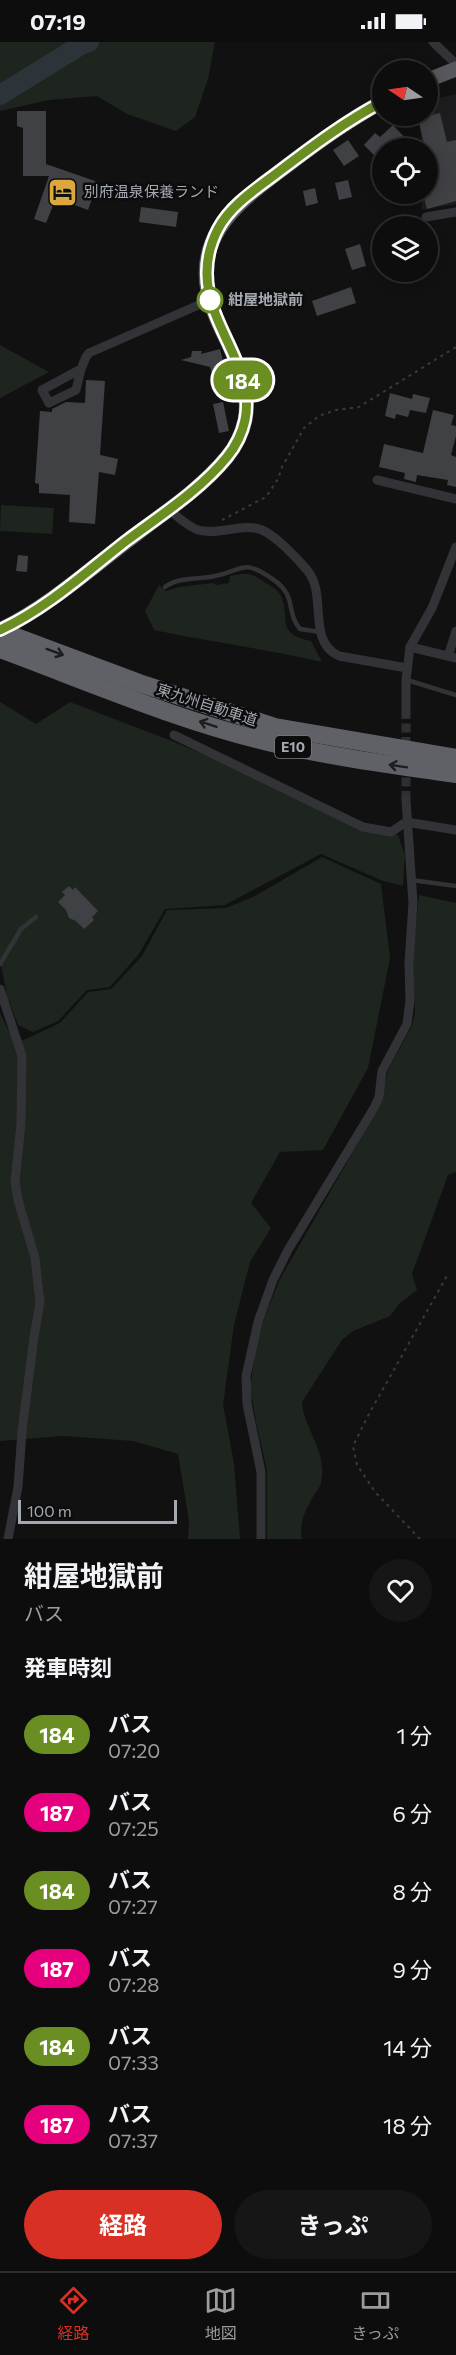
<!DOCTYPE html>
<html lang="ja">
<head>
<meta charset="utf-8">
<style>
	body { margin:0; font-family:Commissioner,"Noto Sans JP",sans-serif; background:#161617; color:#f1f3f6; height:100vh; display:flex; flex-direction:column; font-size:22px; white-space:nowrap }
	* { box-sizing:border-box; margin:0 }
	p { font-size:20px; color:#9a9c9e }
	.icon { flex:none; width:33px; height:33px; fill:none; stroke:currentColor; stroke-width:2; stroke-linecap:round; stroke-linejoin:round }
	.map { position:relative; height:1497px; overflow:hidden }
	.side { display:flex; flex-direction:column; background:#0d0d0e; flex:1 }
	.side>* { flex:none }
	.badge { padding:0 12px; border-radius:20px; font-size:21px; line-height:39px }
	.needle { width:39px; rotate:283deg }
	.tools { position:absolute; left:372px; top:18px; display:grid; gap:12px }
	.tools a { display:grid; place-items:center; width:66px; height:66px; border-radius:50%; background:#0d0d0e; box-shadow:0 3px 15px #0003,0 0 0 2px #2d2d2e; font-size:30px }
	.scale { position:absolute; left:18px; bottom:15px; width:159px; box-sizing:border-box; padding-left:6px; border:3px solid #a4a8b1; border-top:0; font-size:16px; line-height:21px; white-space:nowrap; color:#a4a8b1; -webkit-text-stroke:4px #0c0c0d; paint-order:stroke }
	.map>.badge { position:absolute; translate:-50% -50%; box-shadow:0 0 0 3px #fff }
	h2 { padding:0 24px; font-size:22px; line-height:54px }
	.round { display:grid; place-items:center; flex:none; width:63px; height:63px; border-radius:32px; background:#161617 }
	.head { display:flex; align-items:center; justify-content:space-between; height:102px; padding:0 24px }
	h1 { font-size:28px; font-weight:700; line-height:45px }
	.primary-button { display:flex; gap:12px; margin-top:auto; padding:12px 24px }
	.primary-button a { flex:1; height:69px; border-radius:36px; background:#d93025; color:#fff; font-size:24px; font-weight:700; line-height:69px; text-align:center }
	.primary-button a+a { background:#161617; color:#f1f3f6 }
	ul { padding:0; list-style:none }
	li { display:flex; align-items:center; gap:18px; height:78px; padding:0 24px }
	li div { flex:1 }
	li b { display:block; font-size:22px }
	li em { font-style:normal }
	li .badge { min-width:66px; font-weight:700; text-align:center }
	.status { display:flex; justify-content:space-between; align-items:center; height:42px; padding:0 30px; background:#0d0d0e; direction:ltr }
	.status svg { height:16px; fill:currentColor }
	.tab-bar { display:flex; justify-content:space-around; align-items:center; height:84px; border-top:2px solid #2d2d2e; background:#0d0d0e; font-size:16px; color:#9a9c9e }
	.tab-bar a { display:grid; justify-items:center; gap:3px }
	.tab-bar .on { color:#d93025 }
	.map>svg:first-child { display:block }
	.built { fill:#1d1d1f }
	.green { fill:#1e241e }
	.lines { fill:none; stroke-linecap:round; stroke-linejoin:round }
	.river { stroke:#2c3339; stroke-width:20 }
	.building { fill:#404145 }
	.minor-tunnel { stroke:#2e2f32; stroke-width:9; stroke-dasharray:9 4.5; stroke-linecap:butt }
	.path { stroke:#383a3d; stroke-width:2; stroke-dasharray:3 4.5; stroke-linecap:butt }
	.service { stroke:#323337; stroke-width:4.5 }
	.minor { stroke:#323337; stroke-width:9 }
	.trunk { stroke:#57585e; stroke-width:15 }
	.motorway { stroke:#5f6167; stroke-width:18 }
	.oneway { stroke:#1d1d1f }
	.line-casing { stroke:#fff; stroke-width:14 }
	.line { stroke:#6b8e23; stroke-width:9 }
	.stop-dot { fill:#fff; stroke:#6b8e23; stroke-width:3 }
	.labels { text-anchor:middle; stroke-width:5; stroke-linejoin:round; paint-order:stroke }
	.shield { fill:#0c0c0d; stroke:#767980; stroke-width:1.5 }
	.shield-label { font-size:14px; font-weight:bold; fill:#a4a8b1 }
	.poi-label { font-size:15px; fill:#a4a8b1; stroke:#0c0c0d; text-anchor:start }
	.stop-label { font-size:15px; font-weight:bold; fill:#a4a8b1; stroke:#0c0c0d; text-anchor:start }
	.street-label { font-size:15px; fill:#a4a8b1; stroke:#0c0c0d }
</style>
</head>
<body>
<div class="status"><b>07:19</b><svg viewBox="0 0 49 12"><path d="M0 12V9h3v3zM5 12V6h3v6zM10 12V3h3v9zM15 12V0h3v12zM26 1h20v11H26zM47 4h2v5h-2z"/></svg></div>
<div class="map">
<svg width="456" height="1497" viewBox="0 0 456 1497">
	<rect width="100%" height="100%" fill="#111112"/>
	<path class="built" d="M456,52V162L422,168V152H428V106H421L420,74H428V59Z"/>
	<g class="green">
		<path d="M0,0H215L208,37L195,75L176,89L127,72L97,54L49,58L0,69Z"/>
		<path d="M0,303L49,330L0,356Z"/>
		<path d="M1,463L54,466L52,492L0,489Z"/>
		<path d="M241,532C251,531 255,534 263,539C269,543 278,547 281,554C291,578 275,591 311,599L322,620C266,607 210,600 154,588L145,569L159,543L166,549L179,545L213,541L216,543L229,541L230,534Z"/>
		<path d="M0,660L36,682L70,660L172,699L357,778L398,793L405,813L403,844L383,839L321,812L225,863L165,867L139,912L110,945L87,948L58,979L33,990L18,983L7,953L0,918Z"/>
		<path d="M322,815L381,842L390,916L368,1026L323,1108L280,1110L251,1161L271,1186L250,1220L234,1283L223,1363L234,1421L240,1497H188L189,1479L178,1412L133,1399L63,1394L0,1399V971L15,1002L60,981L88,950L111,947L142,914L167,868L226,866L255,854Z"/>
		<path d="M419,853L456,861V1130L448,1133L412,1232L417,1248L399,1262L390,1274L353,1289L342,1298L302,1360C303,1386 328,1408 321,1441C320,1445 316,1450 314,1453C306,1468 299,1479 302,1497H267V1428L257,1385L250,1346L255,1309L262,1282L280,1237L380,1063L388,1028L412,984L415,969L413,914Z"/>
	</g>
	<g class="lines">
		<path class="river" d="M0,53L81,3L89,0"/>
	</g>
	<g class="building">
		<path d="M17,69H46V122L98,140L88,168L56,156L46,181L34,177L49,134H23V86L17,84Z"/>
		<path d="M440,71L447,100L456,98V159L427,167L423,152H428V129H430L428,106H425L418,76Z"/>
		<path d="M393,83L407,98L398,106H395L391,102L386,106H382V110L377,116L364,103L375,91L380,95Z"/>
		<path d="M348,98L359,114L344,124L333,108Z"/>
		<path d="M348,138L352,155L339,158L335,141Z"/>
		<path d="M315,146L318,161L306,164L303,149Z"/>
		<path d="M141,165L178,170L176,185L139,180Z"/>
		<path d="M360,202L366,224L352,228L345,207Z"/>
		<path d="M351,245L356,261L317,274L312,259Z"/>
		<path d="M220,307L226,331L213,334L210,325L181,318L191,315L192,309H202L201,312Z"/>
		<path d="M86,338L105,339L100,413L118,417L115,433L99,430L95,482L69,480L70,453L39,451V442L35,441L40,369L52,370V367L66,360L85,361Z"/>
		<path d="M390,351L412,357L413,352L430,356L426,371L410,368L408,375L396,372L395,377L385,374Z"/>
		<path d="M223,360L229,389L219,391L213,362Z"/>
		<path d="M433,368L454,373L451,383L456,384V394L451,413L456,415V445L447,443L448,438L417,433L416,440L404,437L405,431L379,425L384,402L423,411Z"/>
		<path d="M18,513L28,514L27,530L16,529Z"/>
		<path d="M69,844L73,848L75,845L98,869L92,875L94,878L84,887L76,879L69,876L66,868L58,860L65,853L62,850Z"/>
	</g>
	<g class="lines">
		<path class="minor-tunnel" d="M406,758V671"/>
		<g class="path">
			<path d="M222,478L266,455L278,437L282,425L304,386L319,374L336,368L359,365L456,305"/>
			<path d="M420,1497L376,1451L357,1423L353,1404L370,1370L448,1232"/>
		</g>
		<g class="service">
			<path d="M165,545C180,534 198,538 215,534C243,529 242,516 271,536C279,541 286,547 289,557C292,568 292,578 300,587L321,590"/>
			<path d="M407,638L456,653"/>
			<path d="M411,838L456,844"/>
			<path d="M0,922L21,887L36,875"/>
		</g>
		<g class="minor">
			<path d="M433,0L456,22"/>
			<path d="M426,175L456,170"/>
			<path d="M81,327L76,348L49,361L42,348L81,327L86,315L89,311L210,258"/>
			<path d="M377,438L456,457"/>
			<path d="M168,467C177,474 188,485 198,488C219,494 243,480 262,488C276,494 297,516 307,528C328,552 306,599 339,614L407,626"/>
			<path d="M410,605L456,616"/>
			<path d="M448,614L456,589"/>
			<path d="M406,671V638L410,605L432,566L456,505"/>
			<path d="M174,693L363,785L391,790L406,780L456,788"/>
			<path d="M0,947L22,1014L21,1082L15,1140L18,1158L35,1216L40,1260L34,1295L22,1389L18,1445L8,1497"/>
			<path d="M261,1497V1430L247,1362L246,1334L258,1280L273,1238L288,1208L374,1066L379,1055L382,1029L407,982L410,958L409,921L413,861L406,758"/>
		</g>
		<g class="trunk">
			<path d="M428,38L456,27"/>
			<path d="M0,588C49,564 90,527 134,494C166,469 202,446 227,415C236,404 242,392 245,378C252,341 230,308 216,275C184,200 234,163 288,123C318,100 349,78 382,60"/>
		</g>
		<g class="motorway">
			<path d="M0,589L139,641L275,685L456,716"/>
			<path d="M0,607C89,640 179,679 272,701C332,715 394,723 456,732"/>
		</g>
	</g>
	<defs><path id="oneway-shaft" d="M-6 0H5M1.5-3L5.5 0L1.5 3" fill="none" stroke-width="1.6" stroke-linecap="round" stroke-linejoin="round" transform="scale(1.5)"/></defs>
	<g class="oneway">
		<use href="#oneway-shaft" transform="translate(55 610) rotate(20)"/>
		<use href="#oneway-shaft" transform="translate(208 682) rotate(-162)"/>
		<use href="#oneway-shaft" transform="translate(398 724) rotate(-171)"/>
	</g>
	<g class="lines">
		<defs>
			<path id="line" d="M0,588C47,566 85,531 126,499C161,473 200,448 227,415C236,404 242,392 245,378C253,339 228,306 215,271C204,243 204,214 218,187C231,162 259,145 281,128C314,103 346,79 382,60"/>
		</defs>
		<use href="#line" class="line-casing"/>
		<use href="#line" class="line"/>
	</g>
	<defs>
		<symbol id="hotel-square" viewBox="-11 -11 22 22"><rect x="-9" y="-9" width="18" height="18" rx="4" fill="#dca83e" stroke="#0c0c0d"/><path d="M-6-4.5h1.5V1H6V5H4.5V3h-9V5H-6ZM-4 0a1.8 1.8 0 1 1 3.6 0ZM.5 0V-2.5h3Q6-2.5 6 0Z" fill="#111"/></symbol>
	</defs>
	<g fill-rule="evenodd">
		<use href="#hotel-square" x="46" y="134" width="33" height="33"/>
	</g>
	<circle class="stop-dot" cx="210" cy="258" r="12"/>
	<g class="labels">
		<rect class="shield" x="275" y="694" width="36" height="22" rx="4.5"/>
		<g class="shield-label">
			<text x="293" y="710">E10</text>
		</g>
		<g class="poi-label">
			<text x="84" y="155">別府温泉保養ランド</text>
		</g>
		<g class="stop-label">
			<text x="228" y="263">紺屋地獄前</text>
		</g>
		<g class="street-label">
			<text transform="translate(207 663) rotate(18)" y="5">東九州自動車道</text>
		</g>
	</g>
</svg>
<div class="tools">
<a><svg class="needle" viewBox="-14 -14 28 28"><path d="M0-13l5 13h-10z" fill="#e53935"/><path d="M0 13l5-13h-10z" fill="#9a9c9e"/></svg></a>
<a><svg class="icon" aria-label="locate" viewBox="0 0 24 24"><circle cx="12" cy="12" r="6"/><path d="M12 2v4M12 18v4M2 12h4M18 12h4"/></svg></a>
<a><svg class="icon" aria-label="layers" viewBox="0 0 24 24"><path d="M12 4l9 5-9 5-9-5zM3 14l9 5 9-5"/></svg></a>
</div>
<div class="scale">100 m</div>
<b class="badge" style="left:243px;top:338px;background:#6b8e23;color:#fff">184</b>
</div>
<section class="side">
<div class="head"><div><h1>紺屋地獄前</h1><p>バス</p></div><a class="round"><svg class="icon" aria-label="heart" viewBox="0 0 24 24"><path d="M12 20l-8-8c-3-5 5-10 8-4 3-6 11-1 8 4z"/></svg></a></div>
<h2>発車時刻</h2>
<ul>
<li><span class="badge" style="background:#6b8e23;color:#fff">184</span><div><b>バス</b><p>07:20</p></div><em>1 分</em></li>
<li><span class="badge" style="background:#e6007e;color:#fff">187</span><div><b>バス</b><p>07:25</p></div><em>6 分</em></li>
<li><span class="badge" style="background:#6b8e23;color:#fff">184</span><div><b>バス</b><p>07:27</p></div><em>8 分</em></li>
<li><span class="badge" style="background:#e6007e;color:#fff">187</span><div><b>バス</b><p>07:28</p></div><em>9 分</em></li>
<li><span class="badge" style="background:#6b8e23;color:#fff">184</span><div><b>バス</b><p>07:33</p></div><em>14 分</em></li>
<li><span class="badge" style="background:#e6007e;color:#fff">187</span><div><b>バス</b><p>07:37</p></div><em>18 分</em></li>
</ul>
<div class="primary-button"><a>経路</a><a>きっぷ</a></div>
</section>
<nav class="tab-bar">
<a class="on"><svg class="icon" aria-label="directions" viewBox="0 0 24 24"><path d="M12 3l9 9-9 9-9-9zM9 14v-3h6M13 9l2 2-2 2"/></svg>経路</a>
<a><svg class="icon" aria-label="map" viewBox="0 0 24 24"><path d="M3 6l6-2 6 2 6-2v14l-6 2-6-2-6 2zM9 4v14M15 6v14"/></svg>地図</a>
<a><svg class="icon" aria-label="tickets" viewBox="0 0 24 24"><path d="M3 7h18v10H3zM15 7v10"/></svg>きっぷ</a>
</nav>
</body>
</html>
